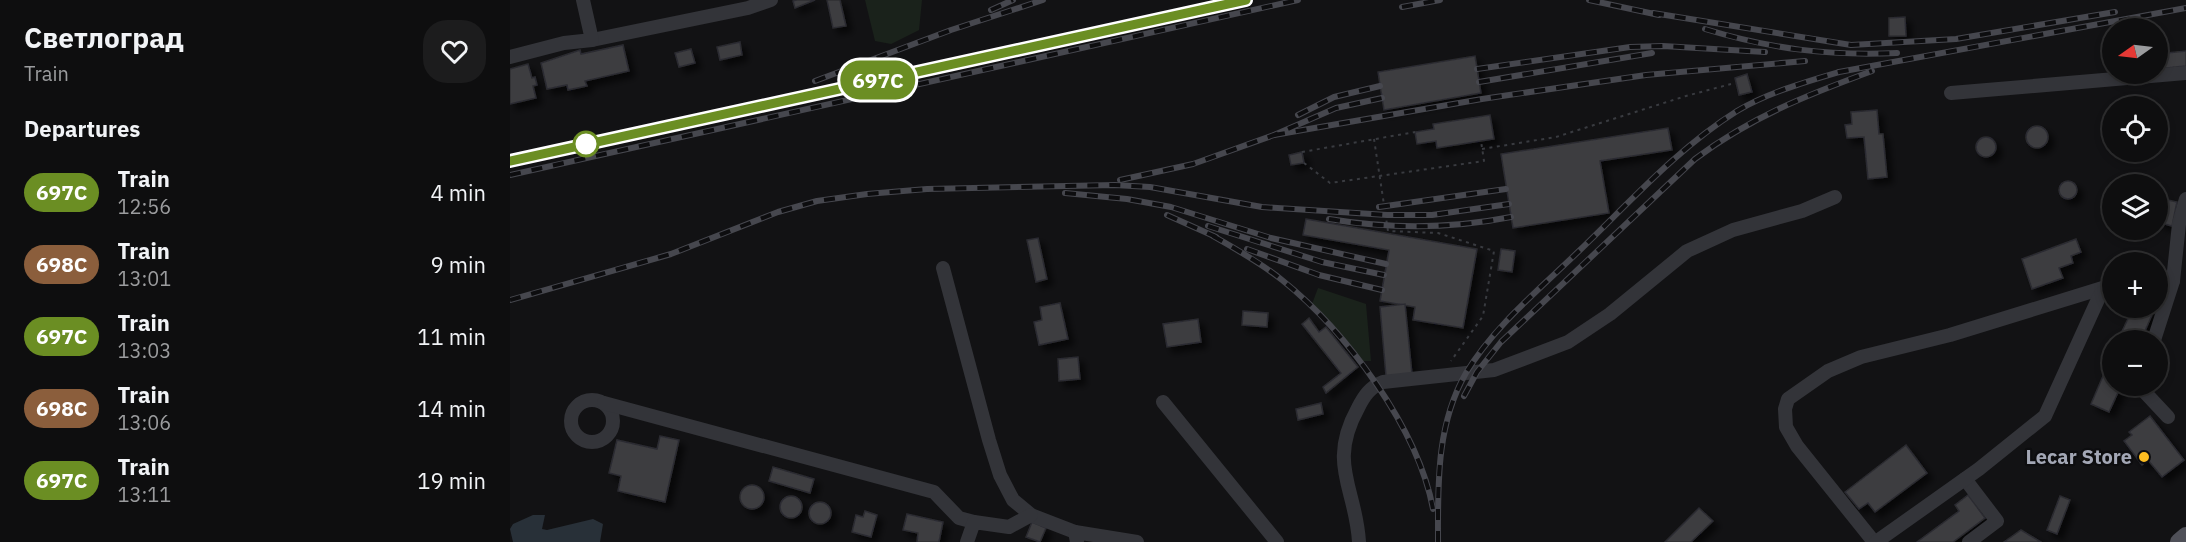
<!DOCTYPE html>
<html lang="en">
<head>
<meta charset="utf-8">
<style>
	body { margin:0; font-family:"IBM Plex Sans",sans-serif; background:#1c1c1d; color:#f1f3f6; height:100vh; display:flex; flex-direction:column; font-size:22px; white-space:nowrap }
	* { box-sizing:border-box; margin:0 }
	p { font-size:20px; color:#9b9c9e }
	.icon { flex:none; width:33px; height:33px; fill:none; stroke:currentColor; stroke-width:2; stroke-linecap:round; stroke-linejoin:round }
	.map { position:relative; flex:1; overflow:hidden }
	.sheet { display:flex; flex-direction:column; background:#0e0e0f; width:510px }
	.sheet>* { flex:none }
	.badge { padding:0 12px; border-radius:20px; font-size:21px; line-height:39px }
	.needle { width:39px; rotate:256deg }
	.tools { position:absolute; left:1592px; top:18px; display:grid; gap:12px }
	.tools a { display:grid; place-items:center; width:66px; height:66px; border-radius:50%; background:#0e0e0f; box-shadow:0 3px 9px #0003,0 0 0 2px #2e2e2f; font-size:30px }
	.map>.badge { position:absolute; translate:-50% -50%; box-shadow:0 0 0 3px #fff }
	h2 { padding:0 24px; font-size:22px; line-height:54px }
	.round { display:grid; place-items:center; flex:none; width:63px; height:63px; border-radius:24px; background:#1c1c1d }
	.summary { display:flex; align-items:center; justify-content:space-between; height:102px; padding:0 24px }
	h1 { font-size:28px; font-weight:800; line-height:45px }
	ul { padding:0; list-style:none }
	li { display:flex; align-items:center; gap:18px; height:72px; padding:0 24px }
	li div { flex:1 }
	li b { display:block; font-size:22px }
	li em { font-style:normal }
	li .badge { min-width:66px; font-weight:700; text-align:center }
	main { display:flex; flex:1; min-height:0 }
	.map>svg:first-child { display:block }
	.green { fill:#1a221b }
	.water { fill:#283038 }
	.building { fill:#3c3c41; stroke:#2c2c30; stroke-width:1.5; filter:url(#shadow) }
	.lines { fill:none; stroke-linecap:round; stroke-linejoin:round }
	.path { stroke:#393b40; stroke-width:2; stroke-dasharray:3 4.5; stroke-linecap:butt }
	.minor { stroke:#333439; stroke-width:14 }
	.major { stroke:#4f5058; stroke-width:18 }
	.rail-casing { stroke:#46474e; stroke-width:6 }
	.rail { stroke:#0d0d0f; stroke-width:4; stroke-dasharray:11; stroke-linecap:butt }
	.line-casing { stroke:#fff; stroke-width:14 }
	.line { stroke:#6b8e23; stroke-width:9 }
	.stop-dot { fill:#fff; stroke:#6b8e23; stroke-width:3 }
	.poi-dot { fill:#fdbd21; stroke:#0d0d0f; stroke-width:2 }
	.labels { text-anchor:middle; stroke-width:4.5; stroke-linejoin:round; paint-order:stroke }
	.poi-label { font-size:20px; font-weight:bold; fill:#a3a7b5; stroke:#0d0d0f; text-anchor:end }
</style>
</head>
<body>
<main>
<section class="sheet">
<div class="summary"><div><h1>Светлоград</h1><p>Train</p></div><a class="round"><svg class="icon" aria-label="heart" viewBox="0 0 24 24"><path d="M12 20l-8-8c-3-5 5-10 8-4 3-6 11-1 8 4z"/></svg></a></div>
<h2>Departures</h2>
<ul>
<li><span class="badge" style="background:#6b8e23;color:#fff">697С</span><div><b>Train</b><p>12:56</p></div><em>4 min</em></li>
<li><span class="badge" style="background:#8b5e3c;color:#fff">698С</span><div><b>Train</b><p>13:01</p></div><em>9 min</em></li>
<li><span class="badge" style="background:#6b8e23;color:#fff">697С</span><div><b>Train</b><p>13:03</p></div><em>11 min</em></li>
<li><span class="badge" style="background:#8b5e3c;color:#fff">698С</span><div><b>Train</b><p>13:06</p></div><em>14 min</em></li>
<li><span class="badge" style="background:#6b8e23;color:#fff">697С</span><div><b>Train</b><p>13:11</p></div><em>19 min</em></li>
</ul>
</section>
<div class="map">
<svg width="1676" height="542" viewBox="0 0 1676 542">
	<defs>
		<filter id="shadow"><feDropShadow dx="5.5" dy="5.5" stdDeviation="3" flood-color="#0009"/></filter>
	</defs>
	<rect width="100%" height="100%" fill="#121214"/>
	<g class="green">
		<path d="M355,0H412L409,30L381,44L365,41Z"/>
		<path d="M808,288L856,304L861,361H852L802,304Z"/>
	</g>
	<path class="water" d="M23,515H35L32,529L37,530L83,519L93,524L90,542H3L0,529L3,524Z"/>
	<g class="building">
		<path d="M305,0L285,8L283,1L286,0Z"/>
		<path d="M317,0H330L336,26L323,28Z"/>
		<path d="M1395,17L1396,36H1379V18Z"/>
		<path d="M230,42L232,55L210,60L207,47Z"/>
		<path d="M113,45L119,71L75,81L77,86L58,90L57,85L37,89L31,63L70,50L71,54Z"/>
		<path d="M181,49L185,63L169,67L165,53Z"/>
		<path d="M1676,51V66L1647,69V54Z"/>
		<path d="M965,56L971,93L874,110L868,72Z"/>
		<path d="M18,64L22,78L25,77L27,85L23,86L26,98L0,104V69Z"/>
		<path d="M1237,74L1242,92L1229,95L1225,78Z"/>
		<path d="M1367,110L1369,134H1373L1377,177L1358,179L1354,137L1337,138L1335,125L1342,124L1341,112Z"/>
		<path d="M980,115L984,139L927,148L926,141L907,144L905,132L924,129L923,124Z"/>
		<circle cx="1527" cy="137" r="11"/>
		<path d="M1158,128L1162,150L1090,161L1099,213L1003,228L991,154Z"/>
		<circle cx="1476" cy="147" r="10"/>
		<path d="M792,152L794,163L781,165L779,155Z"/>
		<circle cx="1558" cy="190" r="9"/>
		<path d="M1653,199L1667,202L1662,226L1647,222Z"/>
		<path d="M796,219L967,249L953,328L903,320L905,307L870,301L879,250L793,235Z"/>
		<path d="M528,238L537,279L526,282L517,240Z"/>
		<path d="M1566,239L1571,252L1561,256L1563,263L1549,268L1553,278L1522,289L1512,259Z"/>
		<path d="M991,249L1005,251L1002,272L988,270Z"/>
		<path d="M550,303L558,339L529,345L524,322L532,320L530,307Z"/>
		<path d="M895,304L902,374L876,376L870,307Z"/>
		<path d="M1623,308H1645L1631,340H1608Z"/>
		<path d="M733,311L758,313L757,327L732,325Z"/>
		<path d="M799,318L809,332L816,327L848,367L816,393L813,387L831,373L792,324Z"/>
		<path d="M688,319L691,342L657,347L653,324Z"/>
		<path d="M1602,355V386H1611L1599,412L1581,404Z"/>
		<path d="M568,357L570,379L549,381L548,359Z"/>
		<path d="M811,403L813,414L788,420L786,409Z"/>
		<path d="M1640,416L1674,460L1652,477L1638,460L1632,465L1614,441L1622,435L1619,432Z"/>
		<path d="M150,436L169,440L155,502L108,491L111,476L99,473L107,440L147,449Z"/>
		<path d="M1396,445L1417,473L1365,512L1358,503L1349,509L1335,492Z"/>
		<path d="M263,467L304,479L300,493L259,481Z"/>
		<circle cx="242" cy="497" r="12"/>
		<path d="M1458,495L1475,518L1443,542H1407L1449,511L1445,505Z"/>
		<circle cx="281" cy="507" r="11"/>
		<path d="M1550,496L1560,500L1547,534L1537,530Z"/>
		<circle cx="310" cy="513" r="11"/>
		<path d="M1189,508L1203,521L1181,542H1155Z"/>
		<path d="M355,511L367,515L361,537L342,532L346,515L353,517Z"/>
		<path d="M397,514L433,522L429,542H407L408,533L393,530Z"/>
		<path d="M522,522L536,528L530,542L516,537Z"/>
		<path d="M1511,530L1531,542H1494Z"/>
	</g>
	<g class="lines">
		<g class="path">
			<path d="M864,139L878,231L928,233L984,251L973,316L941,361"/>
			<path d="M972,149L1046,137L1176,96L1221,84"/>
			<path d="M792,152L905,132"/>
			<path d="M794,163L820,183L974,161L971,141"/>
		</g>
		<g class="minor">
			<path d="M82,40L238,8L261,0"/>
			<path d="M0,57L54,43L82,40L73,0"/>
			<path d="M1441,93L1676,73"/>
			<path d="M433,268L479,440L490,475L503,500L521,515L565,532"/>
			<path d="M1647,277L1663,281"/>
			<path d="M1644,340L1663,281L1669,224L1676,199"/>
			<path d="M1629,386L1658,417"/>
			<circle cx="82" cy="421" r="21"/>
			<path d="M653,402L767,542"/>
			<path d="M94,403L424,492L449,518L464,522"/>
			<path d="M1455,479L1487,521L1459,542"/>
			<path d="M457,542L464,522L499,527L521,515"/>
			<path d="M567,542L565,532L627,542"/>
			<path d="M849,542C846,488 817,464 848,408C854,396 860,387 873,382L984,370L1058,342L1100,314L1177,251L1223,230L1292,211L1325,197"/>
			<path d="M1364,542L1287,446L1276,427L1275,409L1278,399L1318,371L1351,357L1440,335L1599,286"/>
			<path d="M1366,542L1469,469L1535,416L1590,295L1601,285"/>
		</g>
		<path class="major" d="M1669,542L1676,536"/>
		<defs>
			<g id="rail">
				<path d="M1079,0L1149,15"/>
				<path d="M892,7L930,0"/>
				<path d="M481,10L503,0"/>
				<path d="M1143,13L1341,45L1446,39L1605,12"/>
				<path d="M1195,29C1261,49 1318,56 1387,53"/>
				<path d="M967,69L1120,47L1153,46L1255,52"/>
				<path d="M305,81L441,30L533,0"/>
				<path d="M969,82L1142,53"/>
				<path d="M788,115L824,97L870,86"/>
				<path d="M764,135L972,99L1136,75L1295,61"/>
				<path d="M0,161L736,0"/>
				<path d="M0,175L788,0"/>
				<path d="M610,180L683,164L764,135L826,108L872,98"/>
				<path d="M555,193L617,199L661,207L761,238L876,264"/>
				<path d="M869,207L996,189"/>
				<path d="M657,215L706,237"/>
				<path d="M819,219C880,229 940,229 1001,217"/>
				<path d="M698,226L812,262L874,275"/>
				<path d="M703,236C726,249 751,263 772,280C836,331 908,428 923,509"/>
				<path d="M737,249L809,275L872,290"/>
				<path d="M0,300L161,254L268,212L307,201L357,194L417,189L605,185L640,187L752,207L877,215H922L999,204"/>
				<path d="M954,396L967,372L991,342L1185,159C1241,117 1297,95 1362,71"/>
				<path d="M928,542C928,485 926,425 956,373C984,326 1031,288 1070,250C1120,202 1168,148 1227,111C1257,93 1295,82 1329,72L1676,8"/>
			</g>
		</defs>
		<use href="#rail" class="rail-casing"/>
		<use href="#rail" class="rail"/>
	</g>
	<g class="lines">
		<defs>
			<path id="line" d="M0,161L736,0"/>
		</defs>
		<use href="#line" class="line-casing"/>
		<use href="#line" class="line"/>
	</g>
	<circle class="stop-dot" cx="76" cy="144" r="12"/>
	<circle class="poi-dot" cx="1634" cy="457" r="6"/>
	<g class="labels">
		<g class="poi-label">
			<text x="1622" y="464">Lecar Store</text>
		</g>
	</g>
</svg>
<div class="tools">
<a><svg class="needle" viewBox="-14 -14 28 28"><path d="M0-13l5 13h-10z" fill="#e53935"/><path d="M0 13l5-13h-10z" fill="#9b9c9e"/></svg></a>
<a><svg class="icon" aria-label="locate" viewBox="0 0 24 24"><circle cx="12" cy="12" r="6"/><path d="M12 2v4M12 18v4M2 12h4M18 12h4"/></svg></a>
<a><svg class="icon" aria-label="layers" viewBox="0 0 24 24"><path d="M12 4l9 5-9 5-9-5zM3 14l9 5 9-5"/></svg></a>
<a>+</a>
<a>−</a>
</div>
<b class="badge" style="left:368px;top:80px;background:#6b8e23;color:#fff">697С</b>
</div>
</main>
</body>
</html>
